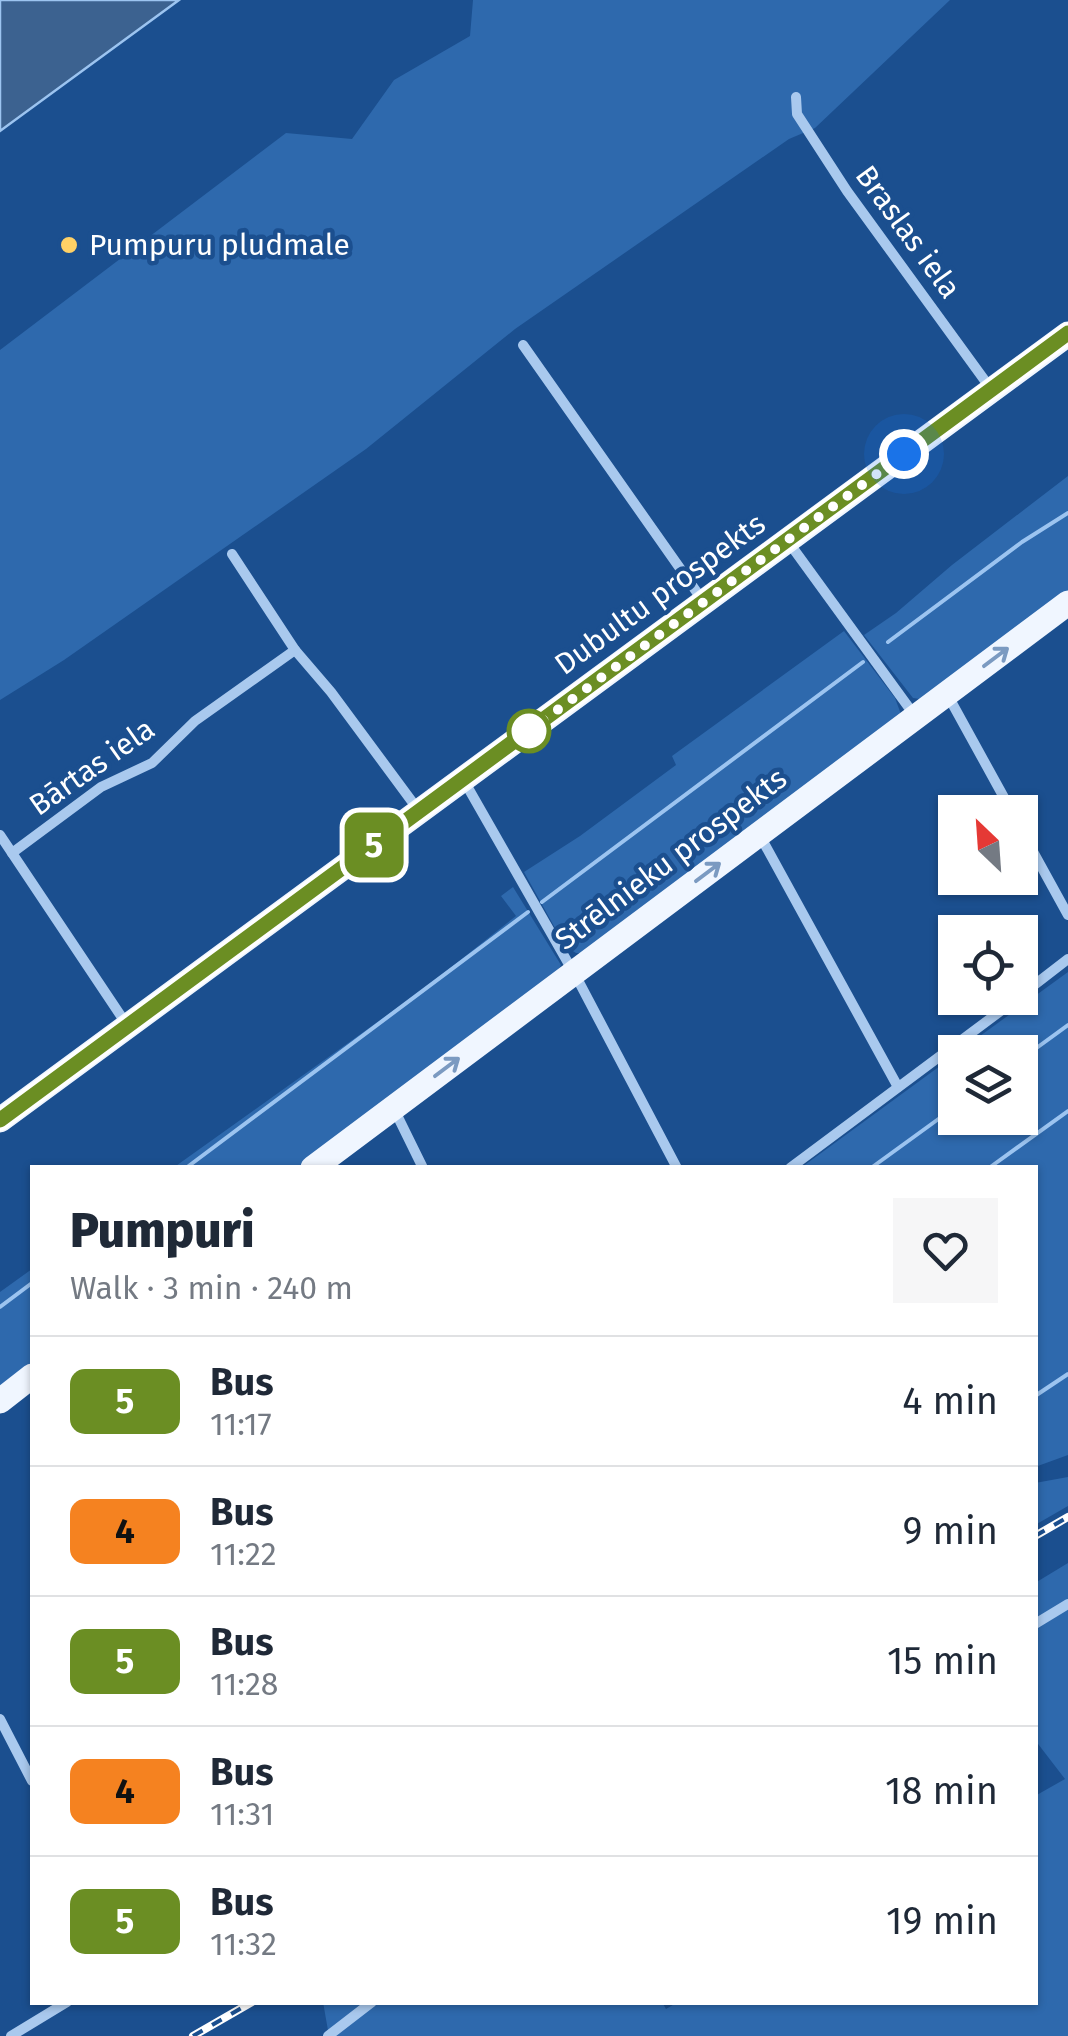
<!DOCTYPE html>
<html lang="en">
<head>
<meta charset="utf-8">
<style>
	body { margin:0; font-family:"Fira Sans",sans-serif; background:#f6f6f7; color:#1f2937; height:100vh; display:flex; flex-direction:column; font-size:38px; white-space:nowrap }
	* { box-sizing:border-box; margin:0 }
	p { font-size:32px; color:#747a83 }
	.icon { flex:none; width:55px; height:55px; fill:none; stroke:currentColor; stroke-width:2; stroke-linecap:round; stroke-linejoin:round }
	.map { position:relative; flex:1; overflow:hidden }
	.panel { position:absolute; left:30px; top:1165px; width:1008px; height:840px; display:flex; flex-direction:column; background:#fff; border-radius:0px; box-shadow:0 2px 8px #0004 }
	.panel>* { flex:none }
	.badge { padding:0 20px; border-radius:15px; font-size:35px; line-height:65px }
	.needle { width:65px; rotate:335deg }
	.buttons { position:absolute; left:938px; top:795px; display:grid; gap:20px }
	.buttons a { display:grid; place-items:center; width:100px; height:100px; border-radius:0px; background:#fff; box-shadow:0 2px 8px #0004; font-size:50px }
	.you { position:absolute; width:50px; height:50px; margin:-25px; border:8px solid #fff; border-radius:50%; background:#1a73e8; box-shadow:0 0 0 15px #1a73e833 }
	.map>.badge { position:absolute; translate:-50% -50%; box-shadow:0 0 0 5px #fff }
	.round { display:grid; place-items:center; flex:none; width:105px; height:105px; border-radius:0px; background:#f6f6f7 }
	.headline { display:flex; align-items:center; justify-content:space-between; height:170px; padding:0 40px }
	h1 { font-size:48px; font-weight:800; line-height:75px }
	ul { padding:0; list-style:none }
	li { display:flex; align-items:center; gap:30px; height:130px; padding:0 40px; border-top:2px solid #e0e1e3 }
	li div { flex:1 }
	li b { display:block; font-size:38px }
	li em { font-style:normal }
	li .badge { min-width:110px; font-weight:700; text-align:center }
	.map>svg:first-child { display:block }
	.green { fill:#2e69ad }
	.water { fill:#3c6290; stroke:#9cc4f0; stroke-width:2.5 }
	.lines { fill:none; stroke-linecap:round; stroke-linejoin:round }
	.stream { stroke:#9cc4f0; stroke-width:4 }
	.minor { stroke:#a9c9ee; stroke-width:10 }
	.primary { stroke:#f0f6ff; stroke-width:25 }
	.rail-casing { stroke:#fff; stroke-width:8 }
	.rail { stroke:#1b4f8f; stroke-width:4; stroke-dasharray:11; stroke-linecap:butt }
	.oneway { stroke:#7b9ac1 }
	.line-casing { stroke:#fff; stroke-width:22 }
	.line { stroke:#6b8e23; stroke-width:15 }
	.walk { stroke:#fff; stroke-width:10; stroke-dasharray:0 18 }
	.poi-dot { fill:#ffd166; stroke:#1b4f8f; stroke-width:4 }
	.stop-dot { fill:#fff; stroke:#6b8e23; stroke-width:5 }
	.labels { text-anchor:middle; stroke-width:9; stroke-linejoin:round; paint-order:stroke }
	.street-label { font-size:30px; fill:#fff; stroke:#1b4f8f }
	.poi-label { font-size:30px; fill:#fff; stroke:#1b4f8f; text-anchor:start }
</style>
</head>
<body>
<div class="map">
<svg width="1068" height="2036" viewBox="0 0 1068 2036">
	<rect width="100%" height="100%" fill="#1b4f8f"/>
	<g class="green">
		<path d="M473,0H950L815,128L789,139L515,329L366,449L64,660L0,700V350L286,133L352,139L394,80L470,36Z"/>
		<path d="M1068,476V593L927,700L913,698L864,635L896,613L952,565Z"/>
		<path d="M844,631L895,698L902,717L588,953H576L565,946L524,872L580,836L676,765L672,756Z"/>
		<path d="M513,887L561,965L557,973L301,1167L173,1168L425,988L516,916L501,896Z"/>
		<path d="M1068,972V1455L1035,1467V1168L802,1167L955,1055V1118H1020V1052H958Z"/>
		<path d="M32,1269V1369L0,1394V1292Z"/>
		<path d="M1068,1477V1506L1035,1525V1483Z"/>
		<path d="M1068,1563V2036H329L323,2002H662L666,2009L678,2002H1035V1796L1065,1779L1035,1740V1583Z"/>
	</g>
	<path class="water" d="M0,0H179L0,131Z"/>
	<g class="lines">
		<g class="stream">
			<path d="M888,642L1022,542L1068,513"/>
			<path d="M542,902L863,662"/>
			<path d="M1020,1060L1068,1025"/>
			<path d="M186,1168L528,912"/>
			<path d="M871,1168L955,1107"/>
			<path d="M989,1168L1068,1111"/>
			<path d="M0,1307L32,1283"/>
			<path d="M1035,1396L1068,1374"/>
		</g>
		<g class="minor">
			<path d="M796,97L797,114L847,191L991,389"/>
			<path d="M523,345L703,601"/>
			<path d="M787,540L915,716"/>
			<path d="M232,554L295,650L331,692L419,811"/>
			<path d="M947,694L1012,812"/>
			<path d="M463,779L579,982L677,1168"/>
			<path d="M1020,828L1068,915"/>
			<path d="M759,834L898,1087"/>
			<path d="M0,835L127,1025"/>
			<path d="M12,853L101,787L152,763L195,721L295,650"/>
			<path d="M1020,996L1068,959"/>
			<path d="M394,1109L423,1168"/>
			<path d="M790,1168L1018,998"/>
			<path d="M1035,1624L1068,1604"/>
			<path d="M0,1719L32,1781"/>
			<path d="M11,2036L67,2002"/>
			<path d="M328,2036L372,2002"/>
		</g>
		<g class="primary">
			<path d="M0,1120L1068,334"/>
			<path d="M313,1168L1068,603"/>
			<path d="M0,1401L32,1376"/>
		</g>
		<defs>
			<g id="rail">
				<path d="M1035,1536L1068,1517"/>
				<path d="M193,2036L252,2002"/>
			</g>
		</defs>
		<use href="#rail" class="rail-casing"/>
		<use href="#rail" class="rail"/>
	</g>
	<defs><path id="oneway-shaft" d="M-6 0H5M1.5-3L5.5 0L1.5 3" fill="none" stroke-width="1.6" stroke-linecap="round" stroke-linejoin="round" transform="scale(2.5)"/></defs>
	<g class="oneway">
		<use href="#oneway-shaft" transform="translate(996 657) rotate(-37)"/>
		<use href="#oneway-shaft" transform="translate(708 872) rotate(-37)"/>
		<use href="#oneway-shaft" transform="translate(447 1067) rotate(-37)"/>
	</g>
	<g class="lines">
		<defs>
			<path id="line" d="M0,1120L1068,333"/>
		</defs>
		<use href="#line" class="line-casing"/>
		<use href="#line" class="line"/>
		<path class="walk" d="M529,731L904,454"/>
	</g>
	<circle class="poi-dot" cx="69" cy="245" r="10"/>
	<circle class="stop-dot" cx="529" cy="731" r="20"/>
	<g class="labels">
		<g class="street-label">
			<text transform="translate(908 232) rotate(54)" y="10">Braslas iela</text>
			<text transform="translate(660 594) rotate(-36)" y="10">Dubultu prospekts</text>
			<text transform="translate(92 767) rotate(-35)" y="10">Bārtas iela</text>
			<text transform="translate(671 859) rotate(-37)" y="10">Strēlnieku prospekts</text>
		</g>
		<g class="poi-label">
			<text x="89" y="255">Pumpuru pludmale</text>
		</g>
	</g>
</svg>
<div class="buttons">
<a><svg class="needle" viewBox="-14 -14 28 28"><path d="M0-13l5 13h-10z" fill="#e53935"/><path d="M0 13l5-13h-10z" fill="#747a83"/></svg></a>
<a><svg class="icon" aria-label="locate" viewBox="0 0 24 24"><circle cx="12" cy="12" r="6"/><path d="M12 2v4M12 18v4M2 12h4M18 12h4"/></svg></a>
<a><svg class="icon" aria-label="layers" viewBox="0 0 24 24"><path d="M12 4l9 5-9 5-9-5zM3 14l9 5 9-5"/></svg></a>
</div>
<div class="you" style="left:904px;top:454px"></div>
<b class="badge" style="left:374px;top:845px;background:#6b8e23;color:#fff">5</b>
<section class="panel">
<div class="headline"><div><h1>Pumpuri</h1><p>Walk · 3 min · 240 m</p></div><a class="round"><svg class="icon" aria-label="heart" viewBox="0 0 24 24"><path d="M12 20l-8-8c-3-5 5-10 8-4 3-6 11-1 8 4z"/></svg></a></div>
<ul>
<li><span class="badge" style="background:#6b8e23;color:#fff">5</span><div><b>Bus</b><p>11:17</p></div><em>4 min</em></li>
<li><span class="badge" style="background:#f58220;color:#111">4</span><div><b>Bus</b><p>11:22</p></div><em>9 min</em></li>
<li><span class="badge" style="background:#6b8e23;color:#fff">5</span><div><b>Bus</b><p>11:28</p></div><em>15 min</em></li>
<li><span class="badge" style="background:#f58220;color:#111">4</span><div><b>Bus</b><p>11:31</p></div><em>18 min</em></li>
<li><span class="badge" style="background:#6b8e23;color:#fff">5</span><div><b>Bus</b><p>11:32</p></div><em>19 min</em></li>
</ul>
</section>
</div>
</body>
</html>
